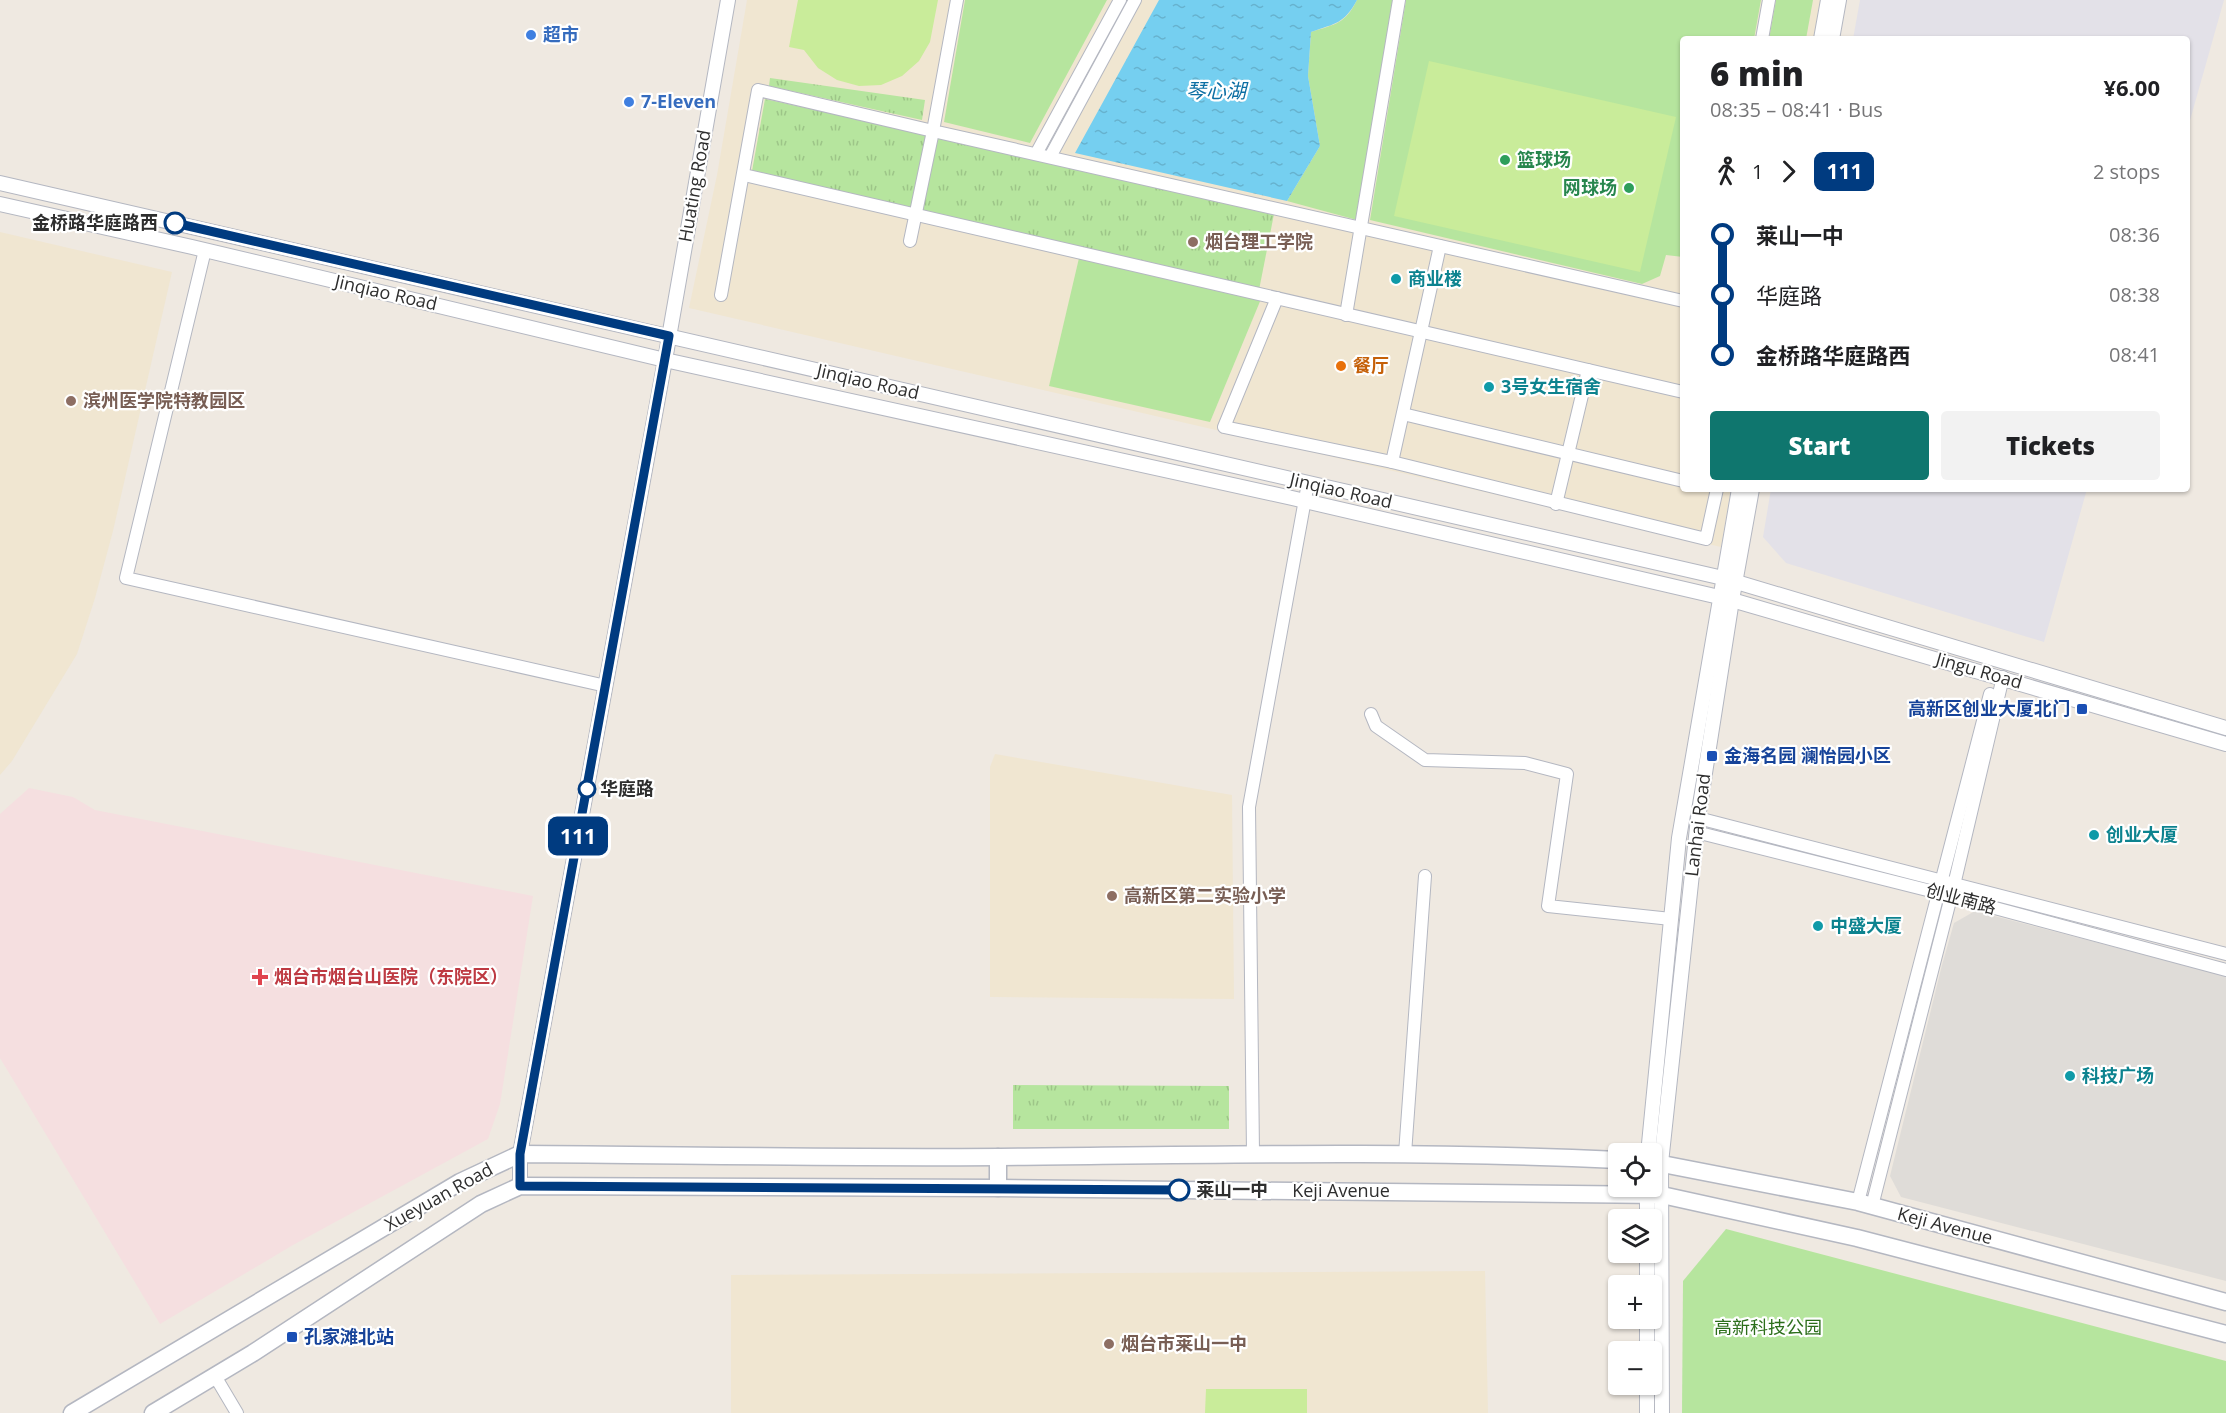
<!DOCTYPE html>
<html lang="en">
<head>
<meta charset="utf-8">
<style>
	body { margin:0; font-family:"Open Sans","Noto Sans SC",sans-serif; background:#f2f2f2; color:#202124; height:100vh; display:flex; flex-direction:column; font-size:22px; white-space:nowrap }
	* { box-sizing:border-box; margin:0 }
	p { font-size:20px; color:#757577 }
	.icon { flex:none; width:33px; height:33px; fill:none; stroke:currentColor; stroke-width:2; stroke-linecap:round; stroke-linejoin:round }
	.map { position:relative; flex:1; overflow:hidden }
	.side { position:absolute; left:1680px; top:36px; width:510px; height:456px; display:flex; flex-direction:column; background:#fff; border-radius:6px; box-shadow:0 2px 4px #0004 }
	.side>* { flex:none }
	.badge { padding:0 12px; border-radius:9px; font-size:21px; line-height:39px }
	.tools { position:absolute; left:1608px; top:1143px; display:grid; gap:12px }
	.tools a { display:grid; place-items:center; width:54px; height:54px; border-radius:6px; background:#fff; box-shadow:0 2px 4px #0004; font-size:30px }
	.map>.badge { position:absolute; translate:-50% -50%; box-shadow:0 0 0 3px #fff }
	.legs { display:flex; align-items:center; gap:9px; height:66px; padding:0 30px; font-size:20px }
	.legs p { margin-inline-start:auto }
	.headline { display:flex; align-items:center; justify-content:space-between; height:102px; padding:0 30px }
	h1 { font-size:33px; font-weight:800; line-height:45px }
	.button { display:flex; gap:12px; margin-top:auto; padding:12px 30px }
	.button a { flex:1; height:69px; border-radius:6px; background:#0f766e; color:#fff; font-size:24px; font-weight:800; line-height:69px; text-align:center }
	.button a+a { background:#f2f2f2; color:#202124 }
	ul { padding:0 30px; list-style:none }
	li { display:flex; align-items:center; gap:21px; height:60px; font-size:22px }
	li i { display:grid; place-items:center; width:9px; height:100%; margin:0 8px; background:currentColor }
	li i::after { content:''; width:15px; height:15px; margin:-8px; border:4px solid; border-radius:50%; background:#fff }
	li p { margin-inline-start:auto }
	li:first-child i { background:linear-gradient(#0000 50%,currentColor 0) }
	li:last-child i { background:linear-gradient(currentColor 50%,#0000 0) }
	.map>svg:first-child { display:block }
	.industrial { fill:#e3e1e8 }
	.education { fill:#f0e6d1 }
	.medical { fill:#f5dfe0 }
	.grass { fill:url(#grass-tufts) }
	.park { fill:#b6e59e }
	.pitch { fill:#c9ec9a }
	.plaza { fill:#dfdcd8 }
	.water { fill:url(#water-ripples) }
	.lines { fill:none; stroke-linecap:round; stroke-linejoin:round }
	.minor-casing { stroke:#b4b7c1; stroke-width:14 }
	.tertiary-casing { stroke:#b4b7c1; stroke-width:16 }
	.secondary-casing { stroke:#b4b7c1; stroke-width:19 }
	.minor { stroke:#fff; stroke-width:12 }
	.tertiary { stroke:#fff; stroke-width:14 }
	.secondary { stroke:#fff; stroke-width:16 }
	.line-1-casing { stroke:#fff; stroke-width:14 }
	.line-1 { stroke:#003b80; stroke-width:9 }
	.shop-dot { fill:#3f7fe0; stroke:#fff; stroke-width:2 }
	.leisure-dot { fill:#2e9e5b; stroke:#fff; stroke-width:2 }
	.stop-1-dot { fill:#fff; stroke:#003b80; stroke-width:3 }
	.education-dot { fill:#8d6e63; stroke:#fff; stroke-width:2 }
	.culture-dot { fill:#0f9aa8; stroke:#fff; stroke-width:2 }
	.food-dot { fill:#e8710a; stroke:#fff; stroke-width:2 }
	.transit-dot { fill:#1a4fb4; stroke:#fff; stroke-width:2 }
	.health-dot { fill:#e0444e; stroke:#fff; stroke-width:2 }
	.labels { text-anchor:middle; stroke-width:4.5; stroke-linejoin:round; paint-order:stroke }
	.shop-label { font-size:18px; font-weight:bold; fill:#366cbe; stroke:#fff; text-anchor:start }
	.leisure-label { font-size:18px; font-weight:bold; fill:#27864d; stroke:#fff; text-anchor:start }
	.street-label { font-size:18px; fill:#2e2e2e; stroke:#fff }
	.stop-label { font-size:18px; font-weight:bold; fill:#2e2e2e; stroke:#fff; text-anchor:start }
	.education-label { font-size:18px; font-weight:bold; fill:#785e54; stroke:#fff; text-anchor:start }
	.culture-label { font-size:18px; font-weight:bold; fill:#0d838f; stroke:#fff; text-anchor:start }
	.food-label { font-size:18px; font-weight:bold; fill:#c56008; stroke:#fff; text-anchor:start }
	.transit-label { font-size:18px; font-weight:bold; fill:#164399; stroke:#fff; text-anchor:start }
	.health-label { font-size:18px; font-weight:bold; fill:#be3a42; stroke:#fff; text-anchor:start }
	.park-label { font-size:18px; fill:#2c6e1b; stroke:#fff }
	.water-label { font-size:20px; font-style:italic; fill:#0d6fa3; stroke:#fff }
</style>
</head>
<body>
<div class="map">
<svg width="2226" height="1413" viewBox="0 0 2226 1413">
	<defs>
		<pattern id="grass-tufts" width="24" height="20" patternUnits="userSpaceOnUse" patternTransform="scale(1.5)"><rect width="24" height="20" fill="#b6e59e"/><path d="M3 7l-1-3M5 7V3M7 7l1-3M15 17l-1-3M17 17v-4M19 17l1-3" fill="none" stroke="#9dc588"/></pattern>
		<pattern id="water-ripples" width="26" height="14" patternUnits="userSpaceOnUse" patternTransform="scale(1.5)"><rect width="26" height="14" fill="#75cff0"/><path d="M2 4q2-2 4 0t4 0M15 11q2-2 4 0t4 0" fill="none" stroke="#66b2ce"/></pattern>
	</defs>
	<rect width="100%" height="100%" fill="#efe9e1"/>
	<g class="industrial">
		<path d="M1860,0H2224L2187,131V39H1853Z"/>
		<path d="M1771,489H2087L2044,642L1786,563L1763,537Z"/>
	</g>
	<g class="education">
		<path d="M747,0H1823L1816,39H1683V489H1731L1721,547L689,308L717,175Z"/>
		<path d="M0,232L172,272L113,531L95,598L77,654L12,761L0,775Z"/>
		<path d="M995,754L1232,795L1234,999L990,997V767Z"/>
		<path d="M1485,1271L1488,1413H731V1275Z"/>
	</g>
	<path class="medical" d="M29,788L73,797L95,810L533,896L500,1104L488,1139L293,1245L160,1324L0,1058V814Z"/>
	<g class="grass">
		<path d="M770,78L925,100L922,120L769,86Z"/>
		<path d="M765,99L929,135L912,211L752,171Z"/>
		<path d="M937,138L1274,214L1259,290L922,212Z"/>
		<path d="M1013,1085L1229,1086V1129H1013Z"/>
	</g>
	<g class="park">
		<path d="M965,0H1107L1030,143L944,122Z"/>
		<path d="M1357,0H1395L1357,220L1287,201L1320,146L1308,76L1311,32C1336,24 1345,24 1357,0Z"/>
		<path d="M1406,0H1761L1754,39H1683V257L1666,255L1660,276L1642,284L1370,220Z"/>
		<path d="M1776,0H1813L1806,39H1769Z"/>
		<path d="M1079,258L1261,299L1210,422L1049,386Z"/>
		<path d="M1726,1229L2226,1361V1413H1682L1683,1281Z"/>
	</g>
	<g class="pitch">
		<path d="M798,0H938L930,42L919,61L902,76L881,85L859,86L837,80L818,68L804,50L789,47Z"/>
		<path d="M1429,61L1676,117L1640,272L1394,216Z"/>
		<path d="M1206,1389H1307V1413H1205Z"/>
	</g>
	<path class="plaza" d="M1975,911L2226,976V1281L1901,1197L1890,1176L1942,965L1954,923Z"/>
	<path class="water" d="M1159,0H1357C1344,24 1336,23 1311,32L1308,76L1320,146L1287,201L1075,153Z"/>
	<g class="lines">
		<defs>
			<g id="minor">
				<path d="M957,0L933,131L1683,301"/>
				<path d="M1762,39L1769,0"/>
				<path d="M1036,154L1120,0"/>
				<path d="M1050,157L1135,0"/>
				<path d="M744,175L1683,392"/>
				<path d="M205,250L126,578L606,686"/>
				<path d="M721,295L758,90L933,131L910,241"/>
				<path d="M1277,298L1224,427L1392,462L1706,539L1717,489"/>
				<path d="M1346,315L1399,0"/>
				<path d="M1403,414L1683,481"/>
				<path d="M1392,462L1440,246"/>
				<path d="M1556,504L1588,370"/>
				<path d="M1371,714L1376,726L1425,760L1525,763L1567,774L1548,906L1671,919"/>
				<path d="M1698,818L2226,954"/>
				<path d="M1696,832L1939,893L2226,970"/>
				<path d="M1253,1153L1249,807L1308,483"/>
				<path d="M1405,1154L1425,876"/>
				<path d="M1858,1202L1990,694"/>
				<path d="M1872,1206L1954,885L2003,677"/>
				<path d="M215,1376L237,1413"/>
			</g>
			<g id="tertiary">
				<path d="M1821,39L1828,0"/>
				<path d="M1832,39L1839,0"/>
				<path d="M0,183L1723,578L2226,728"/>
				<path d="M0,204L192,247L665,360L1292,498L1732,600L2226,744"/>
				<path d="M1648,1154L1679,838L1739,489"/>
				<path d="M520,1186V1154L665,360L728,0"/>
				<path d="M1647,1220V1186"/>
				<path d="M1647,1286V1252"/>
				<path d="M1647,1352V1318"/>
				<path d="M1647,1413V1384"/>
				<path d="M1662,1413L1661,1163L1698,818L1732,600L1752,489"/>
			</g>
			<g id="secondary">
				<path d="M998,1157V1188"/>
				<path d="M1652,1162L1858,1202L2226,1302"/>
				<path d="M72,1413L460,1182L520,1154C680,1155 840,1158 1000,1157C1206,1155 1413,1150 1618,1160"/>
				<path d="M153,1413L253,1353L481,1204L520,1186L998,1188L1662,1195L1857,1238L2226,1334"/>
			</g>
		</defs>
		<use href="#minor" class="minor-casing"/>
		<use href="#tertiary" class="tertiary-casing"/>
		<use href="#secondary" class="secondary-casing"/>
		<use href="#minor" class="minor"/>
		<use href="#tertiary" class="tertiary"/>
		<use href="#secondary" class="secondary"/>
	</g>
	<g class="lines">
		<defs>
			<path id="line-1" d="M175,223L669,336L520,1154V1186L1179,1190"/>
		</defs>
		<use href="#line-1" class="line-1-casing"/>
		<use href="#line-1" class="line-1"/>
	</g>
	<g class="shop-dot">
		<circle cx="531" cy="35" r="6"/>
		<circle cx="629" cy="102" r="6"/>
	</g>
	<g class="leisure-dot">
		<circle cx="1505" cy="160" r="6"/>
		<circle cx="1629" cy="188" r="6"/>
	</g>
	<g class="stop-1-dot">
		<circle cx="175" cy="223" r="10"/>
		<circle cx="587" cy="789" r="8"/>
		<circle cx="1179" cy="1190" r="10"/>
	</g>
	<g class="education-dot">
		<circle cx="1193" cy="242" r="6"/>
		<circle cx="71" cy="401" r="6"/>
		<circle cx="1112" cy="896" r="6"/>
		<circle cx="1109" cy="1344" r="6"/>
	</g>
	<g class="culture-dot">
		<circle cx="1396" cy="279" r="6"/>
		<circle cx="1489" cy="387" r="6"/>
		<circle cx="2094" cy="835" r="6"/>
		<circle cx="1818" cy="926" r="6"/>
		<circle cx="2070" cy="1076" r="6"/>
	</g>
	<circle class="food-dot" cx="1341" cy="366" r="6"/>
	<g class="transit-dot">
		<rect x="2076" y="703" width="12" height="12" rx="3"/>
		<rect x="1706" y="750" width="12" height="12" rx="3"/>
		<rect x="286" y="1331" width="12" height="12" rx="3"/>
	</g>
	<path class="health-dot" d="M257 968h6v6h6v6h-6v6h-6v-6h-6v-6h6z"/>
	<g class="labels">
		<g class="shop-label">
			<text x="543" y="41">超市</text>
			<text x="641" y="108">7-Eleven</text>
		</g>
		<g class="leisure-label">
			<text x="1517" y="166">篮球场</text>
			<text x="1617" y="194" text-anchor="end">网球场</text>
		</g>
		<g class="street-label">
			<text transform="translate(695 186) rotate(-80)" y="6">Huating Road</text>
			<text transform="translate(386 293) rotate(13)" y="6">Jinqiao Road</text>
			<text transform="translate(868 382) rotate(13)" y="6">Jinqiao Road</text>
			<text transform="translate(1341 491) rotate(13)" y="6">Jinqiao Road</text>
			<text transform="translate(1979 671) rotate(16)" y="6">Jingu Road</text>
			<text transform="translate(1698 825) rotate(-83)" y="6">Lanhai Road</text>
			<text transform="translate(1961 899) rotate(15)" y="6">创业南路</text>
			<text x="1341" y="1197">Keji Avenue</text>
			<text transform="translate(439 1197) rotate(-29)" y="6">Xueyuan Road</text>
			<text transform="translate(1945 1226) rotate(15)" y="6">Keji Avenue</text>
		</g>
		<g class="stop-label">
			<text x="158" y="229" text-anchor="end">金桥路华庭路西</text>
			<text x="600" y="795">华庭路</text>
			<text x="1196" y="1196">莱山一中</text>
		</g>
		<g class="education-label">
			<text x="1205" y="248">烟台理工学院</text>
			<text x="83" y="407">滨州医学院特教园区</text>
			<text x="1124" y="902">高新区第二实验小学</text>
			<text x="1121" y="1350">烟台市莱山一中</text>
		</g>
		<g class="culture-label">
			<text x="1408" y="285">商业楼</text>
			<text x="1501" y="393">3号女生宿舍</text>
			<text x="2106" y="841">创业大厦</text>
			<text x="1830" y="932">中盛大厦</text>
			<text x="2082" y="1082">科技广场</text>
		</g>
		<g class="food-label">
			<text x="1353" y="372">餐厅</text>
		</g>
		<g class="transit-label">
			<text x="2070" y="715" text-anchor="end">高新区创业大厦北门</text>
			<text x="1724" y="762">金海名园 澜怡园小区</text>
			<text x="304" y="1343">孔家滩北站</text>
		</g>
		<g class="health-label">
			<text x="274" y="983">烟台市烟台山医院（东院区）</text>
		</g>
		<g class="park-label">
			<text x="1768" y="1334">高新科技公园</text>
		</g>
		<g class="water-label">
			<text x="1216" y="98">琴心湖</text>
		</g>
	</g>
</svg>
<div class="tools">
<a><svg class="icon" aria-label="locate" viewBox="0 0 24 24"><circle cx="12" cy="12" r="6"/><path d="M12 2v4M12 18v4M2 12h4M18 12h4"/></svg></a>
<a><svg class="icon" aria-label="layers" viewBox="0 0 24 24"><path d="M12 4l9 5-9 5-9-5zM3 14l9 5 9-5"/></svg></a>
<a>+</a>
<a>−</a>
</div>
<b class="badge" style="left:578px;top:836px;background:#003b80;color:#fff">111</b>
<section class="side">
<div class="headline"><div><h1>6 min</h1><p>08:35 – 08:41 · Bus</p></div><b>¥6.00</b></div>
<div class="legs"><svg class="icon" aria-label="walk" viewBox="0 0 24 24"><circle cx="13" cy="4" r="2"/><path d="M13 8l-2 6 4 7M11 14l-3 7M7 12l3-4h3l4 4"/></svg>1<svg class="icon" aria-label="forward" viewBox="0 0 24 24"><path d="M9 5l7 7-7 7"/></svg><b class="badge" style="background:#003b80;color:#fff">111</b><p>2 stops</p></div>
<ul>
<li><i style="color:#003b80"></i><b>莱山一中</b><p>08:36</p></li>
<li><i style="color:#003b80"></i><span>华庭路</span><p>08:38</p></li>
<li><i style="color:#003b80"></i><b>金桥路华庭路西</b><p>08:41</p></li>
</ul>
<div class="button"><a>Start</a><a>Tickets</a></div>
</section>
</div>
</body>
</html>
